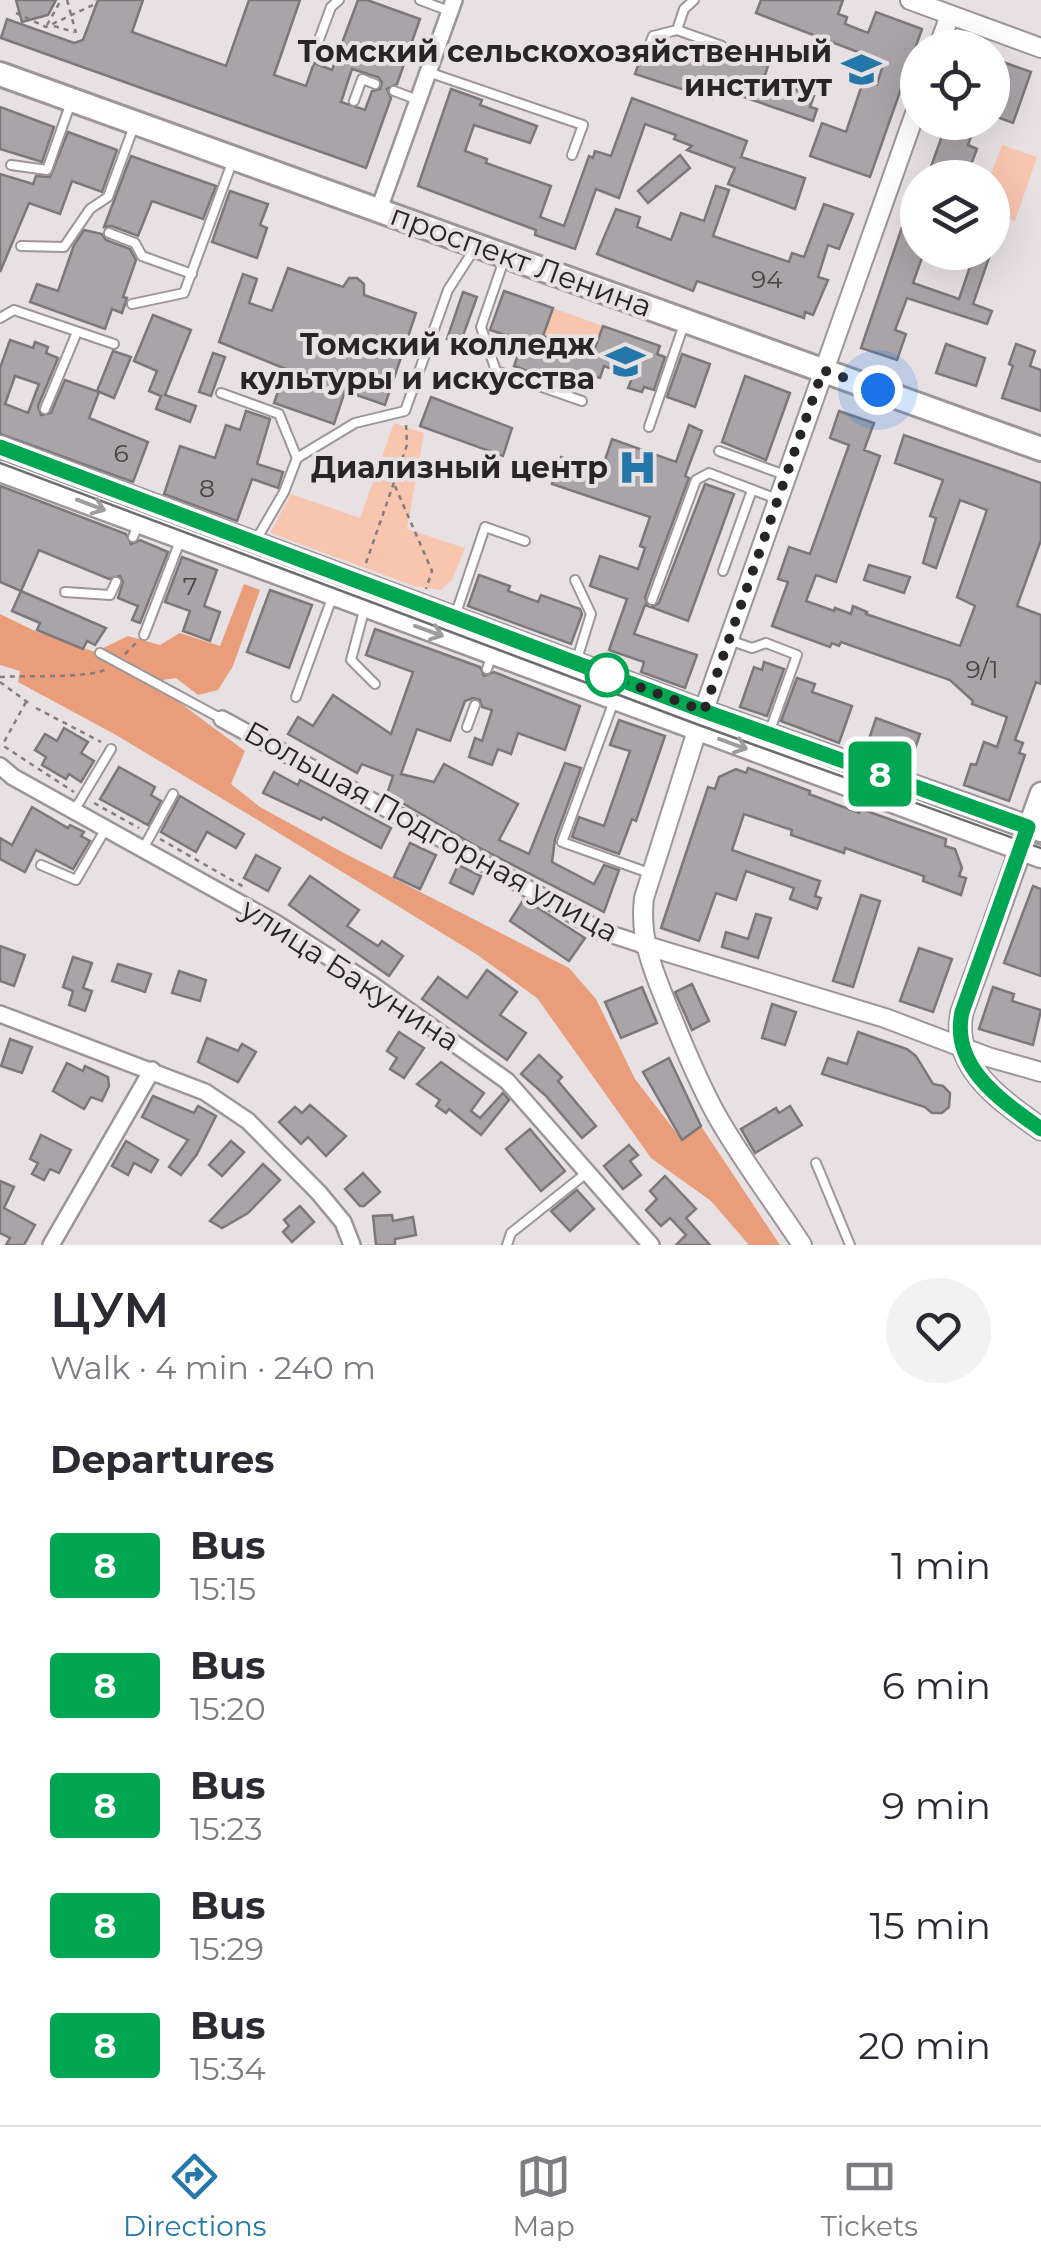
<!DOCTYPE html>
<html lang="en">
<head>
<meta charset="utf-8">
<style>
	body { margin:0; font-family:Montserrat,sans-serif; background:#f2f2f3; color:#2b2b33; height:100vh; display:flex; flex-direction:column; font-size:38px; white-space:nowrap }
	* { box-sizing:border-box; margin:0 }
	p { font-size:32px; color:#7c7c81 }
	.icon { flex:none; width:55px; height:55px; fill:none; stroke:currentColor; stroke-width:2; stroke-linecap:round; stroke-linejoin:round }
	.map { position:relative; height:1245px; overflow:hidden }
	.drawer { display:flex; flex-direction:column; background:#fff; flex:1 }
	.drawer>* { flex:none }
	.badge { padding:0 20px; border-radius:8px; font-size:35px; line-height:65px }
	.buttons { position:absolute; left:900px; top:30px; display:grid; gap:20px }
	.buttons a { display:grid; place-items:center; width:110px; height:110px; border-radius:50%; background:#fff; box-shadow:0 10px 40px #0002; font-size:50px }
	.you { position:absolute; width:50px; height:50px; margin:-25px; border:8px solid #fff; border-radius:50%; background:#1a73e8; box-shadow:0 0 0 15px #1a73e833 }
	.map>.badge { position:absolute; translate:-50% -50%; box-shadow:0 0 0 5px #fff }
	h2 { padding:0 50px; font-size:38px; line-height:90px }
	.round { display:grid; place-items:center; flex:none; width:105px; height:105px; border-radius:52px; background:#f2f2f3 }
	.head { display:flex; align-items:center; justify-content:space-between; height:170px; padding:0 50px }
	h1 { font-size:48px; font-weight:600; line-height:75px }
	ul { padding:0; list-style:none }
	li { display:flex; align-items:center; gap:30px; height:120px; padding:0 50px }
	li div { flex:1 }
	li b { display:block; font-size:38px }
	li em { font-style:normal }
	li .badge { min-width:110px; font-weight:700; text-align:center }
	.dock { display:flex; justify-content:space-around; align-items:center; height:140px; border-top:2px solid #e1e1e2; background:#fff; font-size:28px; color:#7c7c81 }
	.dock a { display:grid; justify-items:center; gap:5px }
	.dock .selected { color:#2477a8 }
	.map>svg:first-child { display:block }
	.green { fill:#f8c5af }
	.forest { fill:#e99d7b }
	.building { fill:#a9a4a7; stroke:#7b777a; stroke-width:2.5; fill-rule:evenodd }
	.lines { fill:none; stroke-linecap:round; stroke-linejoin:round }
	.service-casing { stroke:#9c9698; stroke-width:12 }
	.minor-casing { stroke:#9c9698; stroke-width:20 }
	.tertiary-casing { stroke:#9c9698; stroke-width:22 }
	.secondary-casing { stroke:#9c9698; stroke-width:25 }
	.primary-casing { stroke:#9c9698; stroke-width:28 }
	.path { stroke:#827d7e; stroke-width:2.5; stroke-dasharray:5 5; stroke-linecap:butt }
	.service { stroke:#fff; stroke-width:8 }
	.minor { stroke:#fff; stroke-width:15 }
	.tertiary { stroke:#fff; stroke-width:18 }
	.secondary { stroke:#fff; stroke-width:20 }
	.primary { stroke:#fff; stroke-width:22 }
	.tram { stroke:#6f6b6c; stroke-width:2.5 }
	.oneway { stroke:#9e9d9d }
	.line-casing { stroke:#fff; stroke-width:22 }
	.line { stroke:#00a651; stroke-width:15 }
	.walk { stroke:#272525; stroke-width:10; stroke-dasharray:0 18 }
	.stop-dot { fill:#fff; stroke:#00a651; stroke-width:5 }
	.labels { text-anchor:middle; stroke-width:8; stroke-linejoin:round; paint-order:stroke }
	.number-label { font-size:25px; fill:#484546 }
	.poi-label { font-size:30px; font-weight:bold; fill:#272525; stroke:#e8e1e3; text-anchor:end }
	.street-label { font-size:30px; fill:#272525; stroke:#e8e1e3 }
</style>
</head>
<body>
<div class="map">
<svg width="1041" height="1245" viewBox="0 0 1041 1245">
	<rect width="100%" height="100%" fill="#e8e1e3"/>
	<g class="green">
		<path d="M1002,145L1037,157L1015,221L993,213L992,178L990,177Z"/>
		<path d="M553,308L603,326L593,354L543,336Z"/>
		<path d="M394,423L424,433L407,529L465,548L452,580L441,590L414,586L270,533L291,494L360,518Z"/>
	</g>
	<path class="forest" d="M244,584L260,590L233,666L218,690L198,695L176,678L163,680L168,694L245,751L231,784L260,807L342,852L569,968L596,999L635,1079L682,1140L701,1126L780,1245H749L711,1201L651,1158L537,998L476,954L256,819L116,735L18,682L20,671L0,665V614L37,632L95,652L128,636L160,645L180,633L220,646Z"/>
	<g class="building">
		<path d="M16,0H56L48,15L22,22Z"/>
		<path d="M98,0H143L132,32L226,66L249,0H300L274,75L306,86L314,63L332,70L358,0H367L420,19L397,84L387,89L391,98L366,168L1,38L7,19L74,43L83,40ZM352,69L378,77L382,82L380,89L372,91L365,110L341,102Z"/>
		<path d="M761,0H843L838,14L847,17L845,24L868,33L876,12L922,29L870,177L810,156L822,123L846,132L864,79L877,84L884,62L756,13Z"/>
		<path d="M658,44L716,64L745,49L754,53L759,62L768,66L764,78L814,96L810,107L817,109L813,121L715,87L712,99L635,74L645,45L651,48Z"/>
		<path d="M992,58L1031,72L1013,123L997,117L1002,103L992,99Z"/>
		<path d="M451,89L482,100L480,105L537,126L530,143L474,125L465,151L487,159L486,163L551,186L540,217L564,226L589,156L593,158L595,151L611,156L632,98L747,141L741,157L805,178L795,209L728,184L735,168L687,150L692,146L674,139L676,135L645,124L619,198L596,189L575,249L535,235L536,230L418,186Z"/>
		<path d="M0,107L54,127L42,162L0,149Z"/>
		<path d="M947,122H976L968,145L977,149L970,167L961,164L958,172L953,171L950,178H927Z"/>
		<path d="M68,132L117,150L102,192L72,181L60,214L29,203L0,272V174L33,184L36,176L50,177Z"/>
		<path d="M680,155L690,168L648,203L638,191Z"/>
		<path d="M131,156L216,186L203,219L152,201L138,236L112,226L104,227Z"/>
		<path d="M716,186L729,190L713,236L789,262L792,253L804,257L824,204L853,214L839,249L828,245L818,277L828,280L813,315L805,312L804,318L697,281L693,291L597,254L616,209L640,217L637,227L671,240L681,213L704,221Z"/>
		<path d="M916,186L918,252H924L913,283L959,299L975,252H991L973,304L992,311L987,324L907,298L895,330L906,334L897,360L861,348Z"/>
		<path d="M230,191L268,204L260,225L267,228L257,258L212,242Z"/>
		<path d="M84,230L102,234L106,240L130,249L136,260L123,297L127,298L122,313L112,309L105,329L30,302L37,284L58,291L74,245Z"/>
		<path d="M288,268L343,287L349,278H357L364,284V295L416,313L385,405L345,391L334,424L274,403L286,369L219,342L243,274L257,279L249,303L272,311Z"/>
		<path d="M504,291L553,308L543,336L593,354L603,326L660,346L657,354L665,357L654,390L644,387L642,392L628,388L633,376L604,366L600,378L582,372L576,389L514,366L523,341L490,330Z"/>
		<path d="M463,292L477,297L460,344L447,339Z"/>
		<path d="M153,315L191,330L165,395L196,406L190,422L156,409L161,396L149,391L157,371L134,361Z"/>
		<path d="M10,340L33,348L35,342L48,347L46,353L58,358L38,406L41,415L51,413L65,380L99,392L89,418L148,442L133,482L0,434V368ZM15,376L39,384L28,413L5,404Z"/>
		<path d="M946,344L985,358L976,386L936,373Z"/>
		<path d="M1016,344L1035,351L1030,366L1041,370V411L1002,398L1013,366L1009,364Z"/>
		<path d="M113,351L131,357L114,398L97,391Z"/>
		<path d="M213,353L225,357L211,396L199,392Z"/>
		<path d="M682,354L710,364L695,407L667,397Z"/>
		<path d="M745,376L790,393L766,460L722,442Z"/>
		<path d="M431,397L512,428L503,456L420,426Z"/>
		<path d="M246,411L270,419L257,464L283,472L278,488L252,479L237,521L164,494L180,446L215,458L226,425L240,430Z"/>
		<path d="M839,411L874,423L864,450L880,456L836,582L816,575L806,601L834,611L835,608L851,614L853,606L867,612L866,614L960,646L975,606L957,597L987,510L960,500L936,568L923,563L936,518L930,516L943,480L895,463L904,435L1041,483V540L1017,606L1041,615V684L1036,682L1015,740L1023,743L1019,753L1025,755L1009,801L964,785L971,764L976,765L984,742L997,747L1007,717L972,704L973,701L950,680L841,642L839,646L832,643L830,647L772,626L788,582L778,579L789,547L810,554L849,445L830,438Z"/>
		<path d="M689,425L702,431L685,476L689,478L645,597L648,606L645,605L634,634L697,655L685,688L641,672L644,662L609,650L627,599L590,586L600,556L638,569L645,548L640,546L650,517L552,484L561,457L578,463L576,467L600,475L612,439L676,462Z"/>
		<path d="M705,484L734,494L688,621L651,607L659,603Z"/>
		<path d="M0,486L126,534L131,544L140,540L168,552L140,623L132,620L138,606L118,598L123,582L120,576L109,579L39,550L21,591L0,582Z"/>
		<path d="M182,557L217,570L204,606L220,612L210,641L183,631L190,611L165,602Z"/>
		<path d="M869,565L910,577L904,593L864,580Z"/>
		<path d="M479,575L510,586L508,591L538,602L541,595L580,609L582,614L571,644L468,606Z"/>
		<path d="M270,590L312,605L289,668L247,652Z"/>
		<path d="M21,591L106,628L95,645L87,641L83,649L37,630L40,623L12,611Z"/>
		<path d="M375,629L480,667L484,676L494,672L580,706L565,750L518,733L511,754L498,749L492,765L469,757L475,738L482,741L492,710L482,707L480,700L473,698L465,701L450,741L417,729L401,774L434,782L444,764L518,804L499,840L529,854L565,763L581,768L555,839L552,862L594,884L604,865L619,870L604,912L476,846L387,794L393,776L362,764L357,773L288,734L298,717L313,726L333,695L391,734L413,672L366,655Z"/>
		<path d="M764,662L784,669L767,716L740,707L754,667L762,670Z"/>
		<path d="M797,678L815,684L812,692L852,706L839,743L781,721Z"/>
		<path d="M876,718L920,734L909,766L865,751Z"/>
		<path d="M619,720L665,736L636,821L632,819L619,854L572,837L579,817L604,826L630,751L610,745Z"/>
		<path d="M64,728L88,742L81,753L94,761L81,782L69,774L66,779L42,765L46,757L35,750L45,734L57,741Z"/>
		<path d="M119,767L155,787L151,795L161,801L148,825L100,799Z"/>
		<path d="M748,768L810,791L809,794L859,813L861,809L946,839L945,846L955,849L962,868L959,876L966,878L961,895L923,881L924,876L845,848L844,853L791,835L792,830L744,814L732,850L820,881L815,896L821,898L817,909L790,899L794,888L746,871L736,900L716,893L699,941L661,928L708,787L715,789L719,777L736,769L746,773Z"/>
		<path d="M274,772L298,785L300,780L391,828L381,848L323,817L321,820L263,793Z"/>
		<path d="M180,796L244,834L236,848L207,832L196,852L161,832Z"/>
		<path d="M32,807L68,828L70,825L84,832L81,836L90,841L73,869L36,850L25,872L0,859V838L12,845Z"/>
		<path d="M410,843L436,855L420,889L394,877Z"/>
		<path d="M256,855L280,868L268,891L244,878Z"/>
		<path d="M458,865L481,876L473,894L450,883Z"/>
		<path d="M310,876L359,910L347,926L378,946L382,941L403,956L389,976L289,905Z"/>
		<path d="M1033,886L1041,889V976L1004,963Z"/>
		<path d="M861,895L880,901L853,987L833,981Z"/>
		<path d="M524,899L585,938L569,961L510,921Z"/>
		<path d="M756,914L771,918L758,958L722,947L726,932L748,939Z"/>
		<path d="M0,946L25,955L14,986L0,981Z"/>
		<path d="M919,948L952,959L933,1012L900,1001Z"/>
		<path d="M73,957L92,963L83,988L92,991L85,1011L69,1005L73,991L63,987Z"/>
		<path d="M118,964L151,974L145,992L112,981Z"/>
		<path d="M487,970L517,992L500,1015L526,1033L507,1060L422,999L438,977L467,998Z"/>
		<path d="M179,971L206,980L200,1001L172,993Z"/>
		<path d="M692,984L709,1021L692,1030L675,992Z"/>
		<path d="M642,987L657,1023L621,1038L605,1002Z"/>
		<path d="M993,987L1014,994L1012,1001L1041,1010L1033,1045L979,1029Z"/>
		<path d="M772,1004L796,1012L785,1045L762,1038Z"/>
		<path d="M399,1032L424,1048L404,1078L390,1069L397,1058L387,1051Z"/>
		<path d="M858,1032L907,1049L916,1056L933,1084L943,1086L950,1093L949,1107L942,1113H932L925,1107L822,1074L828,1058L847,1064Z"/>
		<path d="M207,1038L238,1051L242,1044L256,1052L238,1082L198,1062Z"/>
		<path d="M10,1039L32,1047L22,1073L1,1066Z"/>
		<path d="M539,1055L562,1077L558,1081L596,1126L582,1138L545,1095L521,1074Z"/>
		<path d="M669,1058L701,1126L682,1140L643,1072Z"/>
		<path d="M441,1062L484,1093L471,1111L480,1118L503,1093L509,1100L481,1135L449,1109L446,1113L436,1106L440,1100L417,1084Z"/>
		<path d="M67,1063L83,1071L85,1066L108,1077L109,1086L102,1101L91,1097L84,1109L53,1091Z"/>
		<path d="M153,1096L194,1113L198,1106L216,1116L197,1154L181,1175L169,1167L188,1140L142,1117Z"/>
		<path d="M310,1105L346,1136L326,1156L308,1137L301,1144L279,1122L295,1107L302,1113Z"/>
		<path d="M790,1106L802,1125L755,1153L741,1129L776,1108L779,1113Z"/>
		<path d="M530,1129L565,1171L541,1191L506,1149Z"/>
		<path d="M41,1135L71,1150L59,1173L50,1169L44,1180L32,1174L38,1163L30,1159Z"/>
		<path d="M126,1141L158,1160L151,1172L134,1163L128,1175L112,1166Z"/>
		<path d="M231,1141L244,1152L222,1176L209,1165Z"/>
		<path d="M629,1145L638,1155L630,1161L641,1175L623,1189L604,1166Z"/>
		<path d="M263,1164L280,1180L248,1213L222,1228L210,1221Z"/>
		<path d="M363,1173L380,1192L364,1206H360L345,1189Z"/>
		<path d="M665,1176L696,1209L686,1218L710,1245H676L686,1235L670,1218L661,1226L646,1210L657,1199L650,1191Z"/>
		<path d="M0,1181L14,1187L4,1208L35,1225L24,1245H6L10,1238L0,1233Z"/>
		<path d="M577,1190L594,1209L570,1231L551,1211Z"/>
		<path d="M300,1206L314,1222L292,1242L283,1232L289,1226L284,1220Z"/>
		<path d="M392,1215L393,1221L413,1217L416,1235L395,1239V1245H376L373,1216Z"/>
	</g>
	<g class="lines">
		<defs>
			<g id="service">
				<path d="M420,0L449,11"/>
				<path d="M677,30L722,46"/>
				<path d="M651,41L653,36L677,30L684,9L694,0"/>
				<path d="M314,53L331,7L339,0"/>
				<path d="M428,72L583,125L572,155"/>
				<path d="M394,91L418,100"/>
				<path d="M354,101L362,79L375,84"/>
				<path d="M11,165L47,170L70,105"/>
				<path d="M109,233L135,243L142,256L192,274"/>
				<path d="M21,246L64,247L90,209L108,197L134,126"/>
				<path d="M504,260L481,327L496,371L582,401"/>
				<path d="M132,304L184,293L233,160"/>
				<path d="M0,318L14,310L114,344"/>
				<path d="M221,393L279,414L297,458"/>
				<path d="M45,409L77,332"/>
				<path d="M649,427L684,324"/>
				<path d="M719,451L785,475"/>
				<path d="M133,537L139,523"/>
				<path d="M256,540L284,492L297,458L355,423L405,411L448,290L475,248"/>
				<path d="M723,571L752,490"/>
				<path d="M575,580L591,614L577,659"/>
				<path d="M65,592L110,595L116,582"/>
				<path d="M652,600L696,480L709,473L777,499"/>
				<path d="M365,607L351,660L375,684"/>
				<path d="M455,616L485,527L525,541"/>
				<path d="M144,635L180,541"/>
				<path d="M729,640L752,648L766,643L797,655L769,733"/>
				<path d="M100,653L222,719"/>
				<path d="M487,669L499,634"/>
				<path d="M296,697L332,598"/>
				<path d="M614,701L562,842L652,874"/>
				<path d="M467,727L475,705"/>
				<path d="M74,811L111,749"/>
				<path d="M143,849L173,794"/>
				<path d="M41,865L76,880L105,830"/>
				<path d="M816,1163L850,1245"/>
				<path d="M507,1245L511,1233L589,1171"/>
			</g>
			<g id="minor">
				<path d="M379,209L454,0"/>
				<path d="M222,719L449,843L601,931L644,945"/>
				<path d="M0,766L13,777L274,922L371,984L507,1081L651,1245"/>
				<path d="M0,1014L205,1092L248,1121L319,1193L343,1222L352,1245"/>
				<path d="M51,1245L152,1070"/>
			</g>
			<g id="tertiary">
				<path d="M910,0L1041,48"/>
				<path d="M938,48L950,15"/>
				<path d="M644,945L885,1018L988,1057L1041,1072"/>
				<path d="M802,1245C774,1202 742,1160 717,1116C698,1082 683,1045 669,1010C654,972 639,940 644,898L701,718L918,105"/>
			</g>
			<g id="secondary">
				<path d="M0,447L704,711L1041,831"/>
				<path d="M0,471L1041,857"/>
				<path d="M1041,793L962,1012C950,1067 1002,1101 1041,1129"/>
			</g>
			<path id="primary" d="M0,74L1041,449"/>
		</defs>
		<use href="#service" class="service-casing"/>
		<use href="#minor" class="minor-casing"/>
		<use href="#tertiary" class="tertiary-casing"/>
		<use href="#secondary" class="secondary-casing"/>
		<use href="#primary" class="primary-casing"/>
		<g class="path">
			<path d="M67,0L76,33"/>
			<path d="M16,13L46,27L93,5L95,0"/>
			<path d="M47,25L61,0"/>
			<path d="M54,26L74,32"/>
			<path d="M395,486L432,571L426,589"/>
			<path d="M366,563L407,445L406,423"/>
			<path d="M125,654L137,642"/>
			<path d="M0,677C25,675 89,679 107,669"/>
			<path d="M0,682L30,704"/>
			<path d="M26,702L4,742L5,747L74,792"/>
			<path d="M36,708L101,742"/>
			<path d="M94,803L139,828"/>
			<path d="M160,839L244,887"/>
		</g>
		<use href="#service" class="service"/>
		<use href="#minor" class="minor"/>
		<use href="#tertiary" class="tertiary"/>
		<use href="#secondary" class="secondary"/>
		<use href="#primary" class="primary"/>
		<path class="tram" d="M0,463L699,725L1041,848"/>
	</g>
	<defs><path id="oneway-shaft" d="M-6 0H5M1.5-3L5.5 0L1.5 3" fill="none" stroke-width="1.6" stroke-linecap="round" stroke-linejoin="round" transform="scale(2.5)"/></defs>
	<g class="oneway">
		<use href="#oneway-shaft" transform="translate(91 505) rotate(21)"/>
		<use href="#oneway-shaft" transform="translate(429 631) rotate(20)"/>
		<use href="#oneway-shaft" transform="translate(733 744) rotate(20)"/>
	</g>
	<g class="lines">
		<defs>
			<path id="line" d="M0,447L704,711L1028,827L962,1012C950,1067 1002,1101 1041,1129"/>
		</defs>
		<use href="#line" class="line-casing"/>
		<use href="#line" class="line"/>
		<path class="walk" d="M607,675L704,711L823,370L878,390"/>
	</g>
	<defs>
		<symbol id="university-bare" viewBox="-9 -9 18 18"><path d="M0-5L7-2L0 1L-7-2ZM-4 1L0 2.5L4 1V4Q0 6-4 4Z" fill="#2477a8" stroke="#e8e1e3" stroke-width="2.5" paint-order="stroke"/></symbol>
		<symbol id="hospital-bare" viewBox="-9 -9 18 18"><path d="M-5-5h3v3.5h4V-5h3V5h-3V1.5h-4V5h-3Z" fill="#2477a8" stroke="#e8e1e3" stroke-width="2.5" paint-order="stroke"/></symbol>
	</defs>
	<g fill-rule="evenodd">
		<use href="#university-bare" x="834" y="42" width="55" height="55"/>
		<use href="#university-bare" x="598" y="334" width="55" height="55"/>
		<use href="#hospital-bare" x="610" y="440" width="55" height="55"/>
	</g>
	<circle class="stop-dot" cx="607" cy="675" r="20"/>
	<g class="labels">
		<g class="number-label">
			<text x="767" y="288">94</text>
			<text x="121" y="462">6</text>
			<text x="207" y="497">8</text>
			<text x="190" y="595">7</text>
			<text x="982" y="678">9/1</text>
		</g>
		<g class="poi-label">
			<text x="832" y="62">Томский сельскохозяйственный<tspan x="832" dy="34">институт</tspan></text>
			<text x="595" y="355">Томский колледж<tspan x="595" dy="34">культуры и искусства</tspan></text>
			<text x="608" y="478">Диализный центр</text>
		</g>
		<g class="street-label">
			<text transform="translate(521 261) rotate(20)" y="10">проспект Ленина</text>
			<text transform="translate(431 832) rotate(29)" y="10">Большая Подгорная улица</text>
			<text transform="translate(350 975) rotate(33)" y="10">улица Бакунина</text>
		</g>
	</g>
</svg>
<div class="buttons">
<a><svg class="icon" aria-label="locate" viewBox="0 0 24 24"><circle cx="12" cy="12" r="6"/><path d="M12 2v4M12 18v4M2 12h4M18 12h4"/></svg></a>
<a><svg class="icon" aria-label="layers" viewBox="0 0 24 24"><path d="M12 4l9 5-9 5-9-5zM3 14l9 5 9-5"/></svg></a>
</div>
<div class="you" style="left:878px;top:390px"></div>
<b class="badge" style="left:880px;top:774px;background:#00a651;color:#fff">8</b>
</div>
<section class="drawer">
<div class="head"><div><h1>ЦУМ</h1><p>Walk · 4 min · 240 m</p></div><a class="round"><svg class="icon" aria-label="heart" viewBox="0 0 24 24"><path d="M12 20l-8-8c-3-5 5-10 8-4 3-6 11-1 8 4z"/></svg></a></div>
<h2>Departures</h2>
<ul>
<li><span class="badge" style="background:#00a651;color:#fff">8</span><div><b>Bus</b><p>15:15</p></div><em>1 min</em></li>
<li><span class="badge" style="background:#00a651;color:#fff">8</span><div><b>Bus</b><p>15:20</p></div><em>6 min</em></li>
<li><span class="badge" style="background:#00a651;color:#fff">8</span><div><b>Bus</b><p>15:23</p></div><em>9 min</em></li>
<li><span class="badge" style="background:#00a651;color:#fff">8</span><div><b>Bus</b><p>15:29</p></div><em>15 min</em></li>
<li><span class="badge" style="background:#00a651;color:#fff">8</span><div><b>Bus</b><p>15:34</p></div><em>20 min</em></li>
</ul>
</section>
<nav class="dock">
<a class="selected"><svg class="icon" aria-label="directions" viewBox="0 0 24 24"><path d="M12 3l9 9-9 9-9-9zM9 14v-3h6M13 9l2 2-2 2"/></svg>Directions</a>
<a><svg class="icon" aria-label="map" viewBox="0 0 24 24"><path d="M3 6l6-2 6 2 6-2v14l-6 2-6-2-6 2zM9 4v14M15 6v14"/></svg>Map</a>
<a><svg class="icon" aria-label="tickets" viewBox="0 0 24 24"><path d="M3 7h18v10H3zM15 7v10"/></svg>Tickets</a>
</nav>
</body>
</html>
